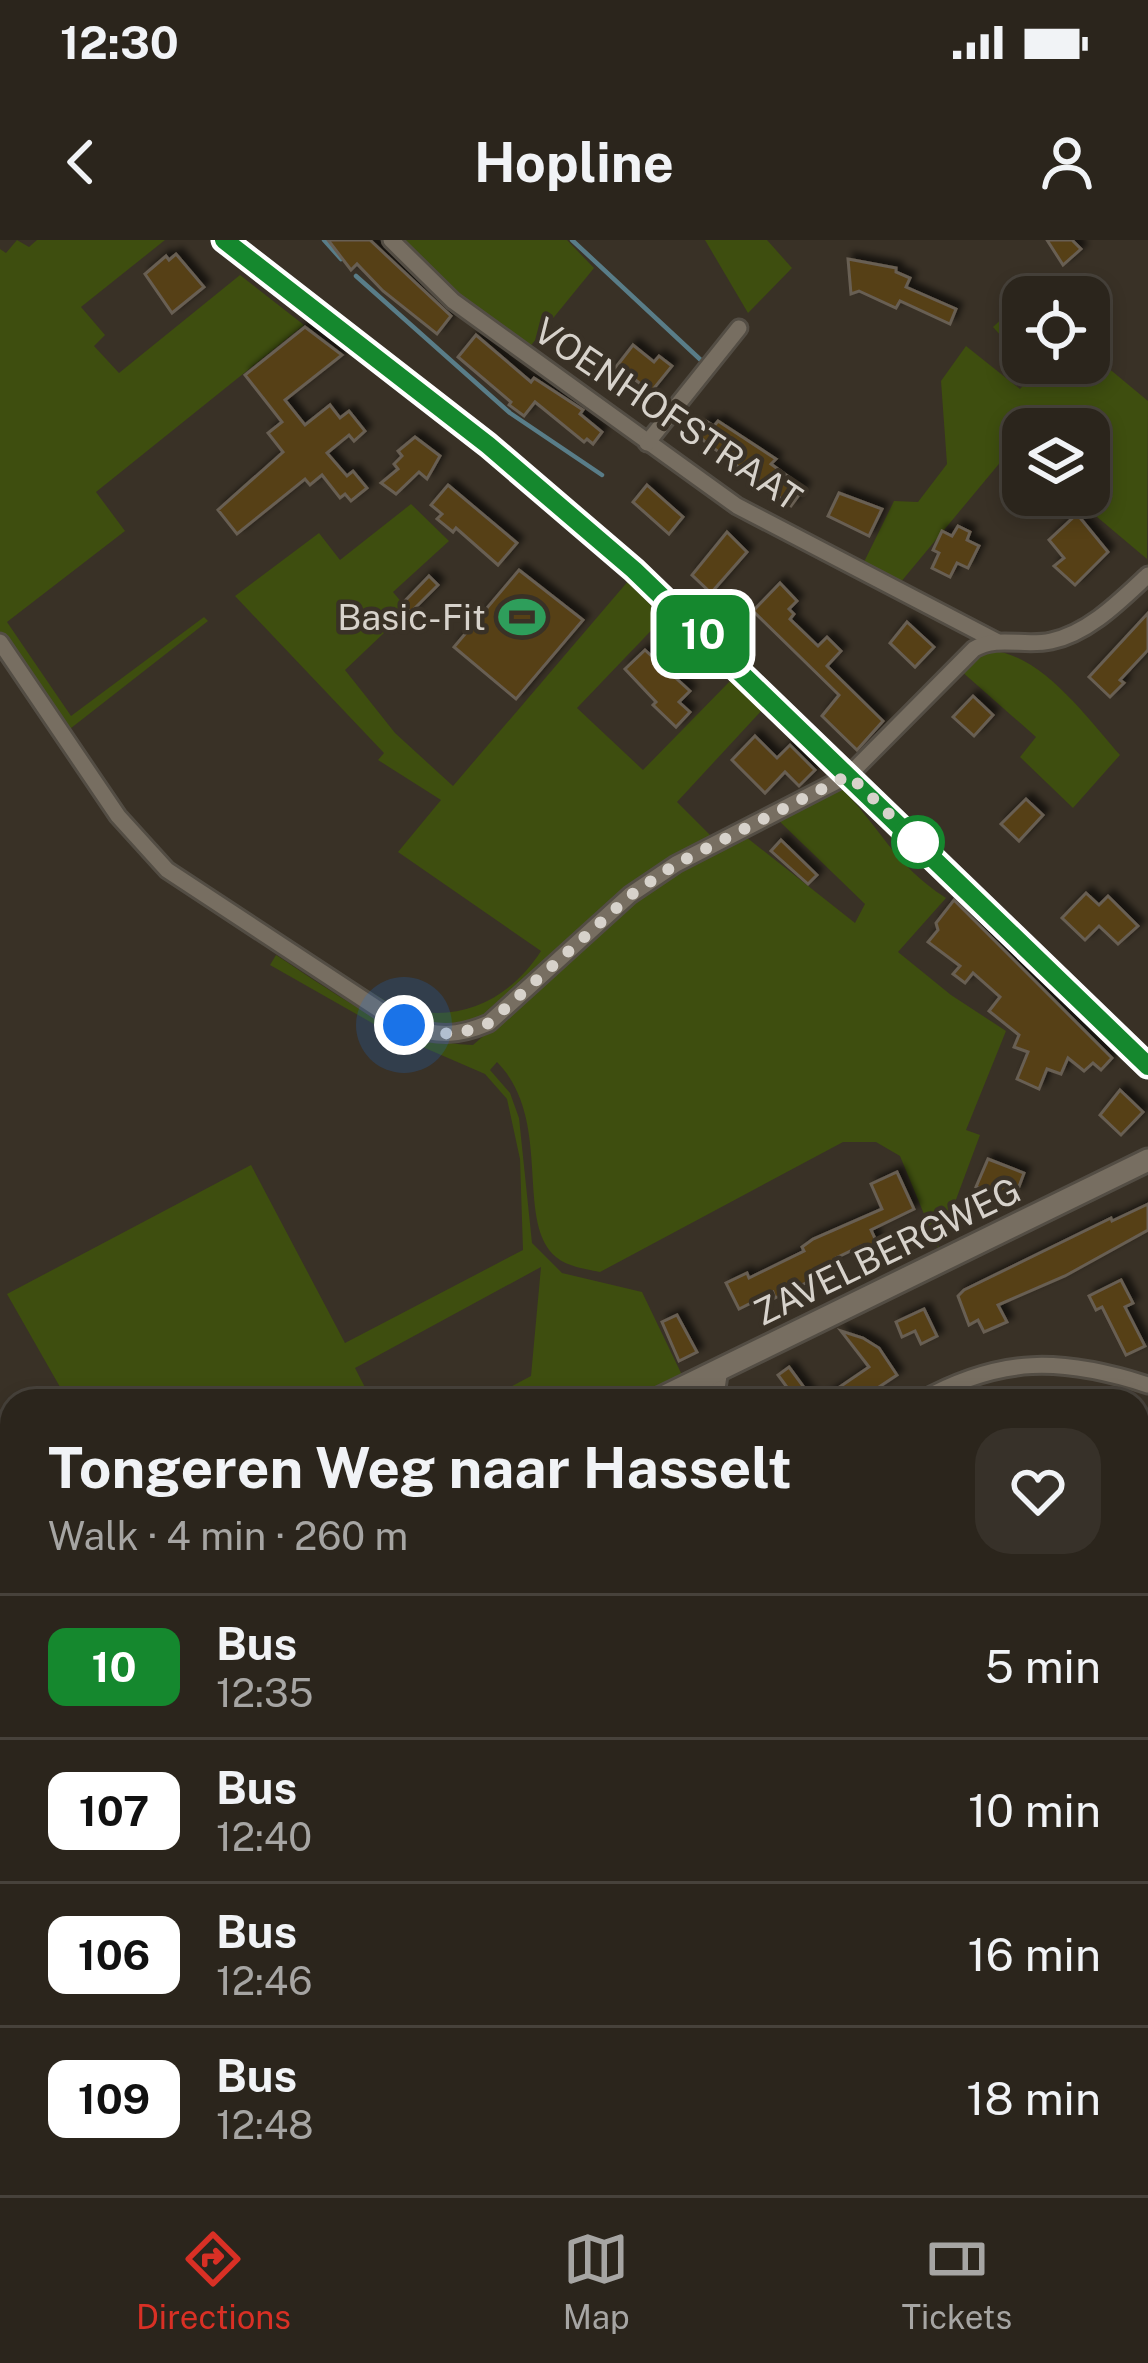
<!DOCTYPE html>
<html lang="en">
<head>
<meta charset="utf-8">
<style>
	body { margin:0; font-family:"Public Sans",sans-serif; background:#373129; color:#f1f3f6; height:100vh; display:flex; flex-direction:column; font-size:45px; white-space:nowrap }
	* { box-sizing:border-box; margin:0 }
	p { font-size:39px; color:#a6a5a3 }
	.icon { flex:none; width:66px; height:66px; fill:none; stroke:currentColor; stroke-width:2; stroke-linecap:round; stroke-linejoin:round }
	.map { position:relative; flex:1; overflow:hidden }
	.sheet { position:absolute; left:0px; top:1149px; width:1149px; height:807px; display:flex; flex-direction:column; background:#2b251c; border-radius:36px 36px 0 0; box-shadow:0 6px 18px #0003,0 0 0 3px #47423b }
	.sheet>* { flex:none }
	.badge { padding:0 24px; border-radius:18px; font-size:42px; line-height:78px }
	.fabs { position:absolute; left:1002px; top:36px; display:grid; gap:24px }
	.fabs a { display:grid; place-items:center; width:108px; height:108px; border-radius:24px; background:#2b251c; box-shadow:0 6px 18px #0003,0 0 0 3px #47423b; font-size:60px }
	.you { position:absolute; width:60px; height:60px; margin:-30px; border:9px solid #fff; border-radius:50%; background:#1a73e8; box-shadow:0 0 0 18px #1a73e833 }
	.map>.badge { position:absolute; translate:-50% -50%; box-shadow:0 0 0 6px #fff }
	.round { display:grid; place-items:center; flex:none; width:126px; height:126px; border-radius:36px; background:#373129 }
	.summary { display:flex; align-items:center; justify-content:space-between; height:204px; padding:0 48px }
	h1 { font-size:57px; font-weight:700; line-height:90px }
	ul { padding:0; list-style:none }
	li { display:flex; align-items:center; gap:36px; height:144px; padding:0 48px; border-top:3px solid #47423b }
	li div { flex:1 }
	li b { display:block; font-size:45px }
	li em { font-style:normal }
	li .badge { min-width:132px; font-weight:700; text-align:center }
	.status { display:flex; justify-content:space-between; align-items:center; height:84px; padding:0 60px; background:#2b251c; direction:ltr }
	.status svg { height:33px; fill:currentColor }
	header { display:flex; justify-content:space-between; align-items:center; height:156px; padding:0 48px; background:#2b251c; font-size:54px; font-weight:700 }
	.menu { display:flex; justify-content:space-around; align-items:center; height:168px; border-top:3px solid #47423b; background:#2b251c; font-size:33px; color:#a6a5a3 }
	.menu a { display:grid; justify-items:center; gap:6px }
	.menu .active { color:#d93025 }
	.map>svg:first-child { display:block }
	.green { fill:#3e4e0f }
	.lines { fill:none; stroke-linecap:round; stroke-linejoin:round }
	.stream { stroke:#597d88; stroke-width:4.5 }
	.building { fill:#573f18; stroke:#685f53; stroke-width:3; filter:url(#shadow) }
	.street-casing { stroke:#534d44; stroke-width:21 }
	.secondary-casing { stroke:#534d44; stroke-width:27 }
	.street { stroke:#776e61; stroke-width:15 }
	.secondary { stroke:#776e61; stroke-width:21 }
	.line-casing { stroke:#fff; stroke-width:27 }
	.line { stroke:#15882e; stroke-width:18 }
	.walk { stroke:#d7d2cb; stroke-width:12; stroke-dasharray:0 21.6 }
	.stop-dot { fill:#fff; stroke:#15882e; stroke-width:6 }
	.labels { text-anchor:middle; stroke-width:9; stroke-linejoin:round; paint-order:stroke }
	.street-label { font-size:36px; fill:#d7d2cb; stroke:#393126 }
	.poi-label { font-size:36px; fill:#d7d2cb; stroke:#393126; text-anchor:end }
</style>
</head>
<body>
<div class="status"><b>12:30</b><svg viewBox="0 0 49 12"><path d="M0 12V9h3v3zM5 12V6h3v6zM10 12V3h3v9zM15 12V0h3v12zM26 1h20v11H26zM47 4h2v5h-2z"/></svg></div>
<header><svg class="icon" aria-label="back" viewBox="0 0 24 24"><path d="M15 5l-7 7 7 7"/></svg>Hopline<svg class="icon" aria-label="person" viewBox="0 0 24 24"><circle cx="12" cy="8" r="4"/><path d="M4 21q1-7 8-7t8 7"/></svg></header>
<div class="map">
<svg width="1148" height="1955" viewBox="0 0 1148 1955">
	<defs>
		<filter id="shadow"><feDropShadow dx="5.5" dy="-5.5" stdDeviation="3" flood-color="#0009"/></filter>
	</defs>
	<rect width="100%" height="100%" fill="#393126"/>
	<g class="green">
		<path d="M17,0L29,7L37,0H165L81,67L105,95L94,106L119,133L240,35L304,85L96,252L125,291L7,382L71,476L204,377L208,381L66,492L0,393V9L6,13Z"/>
		<path d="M402,0H567L594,28L528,109L477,70Z"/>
		<path d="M705,0H767L792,28L748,73Z"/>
		<path d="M1023,59V117L1021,118L993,87Z"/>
		<path d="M966,106L1020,149L1044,123H1089V112L1148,161L1147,319L1071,255H1089V189H1023V214L1013,207L900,343L863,324L894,261L918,262L947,224L941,141Z"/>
		<path d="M411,264L449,301L393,352L408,370L345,430L395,493L453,546L629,340L666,375L577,468L643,530L732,439L763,469L677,562L711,596L601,670L499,773L450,789L419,787L294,706L391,764C451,787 507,764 541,711L398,612L441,560L378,520L384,513L235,356L319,293L340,320Z"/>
		<path d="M993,411C1042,415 1089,480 1120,515L1073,568L1020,517L1036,497L960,430L975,418Z"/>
		<path d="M839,546C880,586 894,625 946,658L898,712L951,755L1006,791L966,890L980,895L938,1008L900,916L876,902H843L600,1032C586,1029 568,1027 556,1017C514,982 554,880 497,822L490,830L510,853L519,878L532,1003L562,1033L642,1052L682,1135L628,1161H484L531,1136L541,1027L355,1128L372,1161H286L279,1149L258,1161H68L7,1054L251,925L345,1103L523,1010L520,919L507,859L485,834L388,792L270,725L276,715C335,753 400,804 473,805L664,638L746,597L855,683L865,664L775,577Z"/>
		<path d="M1137,1345L1148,1347V1955H644L648,1944H1137Z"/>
		<path d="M12,1487V1603L0,1605V1493Z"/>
		<path d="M0,1773H12V1944H317L309,1955H0Z"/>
		<path d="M332,1944H444L436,1955H324Z"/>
	</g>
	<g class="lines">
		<g class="stream">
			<path d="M324,0L341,19"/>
			<path d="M572,0L704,123"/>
			<path d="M356,36L510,173L602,235"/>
		</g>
	</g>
	<g class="building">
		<path d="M328,0H370L451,76L437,94L383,51L357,24L351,30Z"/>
		<path d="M1047,0H1072L1081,9L1063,25Z"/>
		<path d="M176,14L204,47L172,73L145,34L166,16L169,20Z"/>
		<path d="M848,19L896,28V32L910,38L906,47L956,69L950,84L900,61L896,68L859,51L851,54Z"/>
		<path d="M305,87L342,115L285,160L305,185L330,165L340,178L349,171L365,191L354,201L349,195L327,213L347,236L353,231L367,248L351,261L345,254L340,258L322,235L310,245L305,239L237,294L218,270L283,212L268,193L282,182L245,135Z"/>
		<path d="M476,95L531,142L534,138L583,170L580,174L602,192L593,204L587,199L584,202L535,162L524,176L509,165L511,162L458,117Z"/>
		<path d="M633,105L654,122L659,116L672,126L651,152L629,135L621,146L609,136Z"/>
		<path d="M706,181L714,186L718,181L776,219L771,224L804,248L791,266L704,201L697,193Z"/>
		<path d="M415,197L440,216L427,239L419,232L396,254L381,243L398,229L394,224L402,216L398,211Z"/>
		<path d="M448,245L517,303L498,325L456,288L453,292L437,279L442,274L431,265Z"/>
		<path d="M647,245L683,277L669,294L633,262Z"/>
		<path d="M839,253L882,269L869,296L828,276Z"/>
		<path d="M1077,274L1108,312L1075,345L1054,326L1064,318L1049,300Z"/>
		<path d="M958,286L970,292L967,300L979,306L968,328L957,323L950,337L932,328L939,313L933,310L942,291L952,296Z"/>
		<path d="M727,292L747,312L711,353L692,335Z"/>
		<path d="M519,330L583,380L516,459L454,407Z"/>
		<path d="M429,336L438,345L411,372L402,364Z"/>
		<path d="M780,343L797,361L789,369L794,374L790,379L818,406L827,397L841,411L827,426L883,481L857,510L822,476L839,455L753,371Z"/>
		<path d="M1148,373V410L1120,440L1124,443L1110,457L1089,437Z"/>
		<path d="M907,382L934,407L915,427L890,403Z"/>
		<path d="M645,410L690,451L679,462L690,472L676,487L653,465L656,462L625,429Z"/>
		<path d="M973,456L993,475L974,496L953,477Z"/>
		<path d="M755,496L777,518L790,505L815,530L799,546L785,532L765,553L732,520Z"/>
		<path d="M1026,559L1043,575L1019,601L1001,584Z"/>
		<path d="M781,600L817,635L808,644L771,611Z"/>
		<path d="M1086,653L1099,665L1108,656L1138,686L1118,704L1099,686L1085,700L1062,678Z"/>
		<path d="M954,660L1112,818L1101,830L1093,823L1084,831L1068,818L1061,834L1047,829L1039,849L1017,839L1028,812L1014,807L1019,795L989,771L1000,757L973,733L965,743L953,734L960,726L928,702L938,690L936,683Z"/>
		<path d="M1120,850L1143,872L1121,895L1100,875Z"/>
		<path d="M988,919L1024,933L1017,952L1010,950L1007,957L999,956L976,947Z"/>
		<path d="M897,932L914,969L871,990L879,1007L865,1014L861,1006L836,1018L818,1037L775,1058L773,1052L739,1069L726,1043L747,1033L749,1038L804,1011L802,1007L813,999L882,969L871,944Z"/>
		<path d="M1148,964V990L1065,1036L998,1065L1007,1082L984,1092L978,1080L969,1085L958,1056L964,1050L1111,978L1112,981Z"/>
		<path d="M1121,1040L1133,1063L1125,1067L1145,1106L1126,1115L1102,1067L1096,1070L1089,1056Z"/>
		<path d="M924,1069L937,1096L921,1104L915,1091L902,1097L896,1082Z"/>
		<path d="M677,1075L697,1112L679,1121L662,1082Z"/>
		<path d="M841,1091L863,1098L879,1108L897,1135L858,1161H819L869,1127Z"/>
		<path d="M789,1127L814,1161H797L778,1135Z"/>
	</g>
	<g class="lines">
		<defs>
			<g id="street">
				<path d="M391,0L453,61L737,266L996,401"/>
				<path d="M647,203L739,88"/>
				<path d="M0,402L118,576L167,630L404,786C438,796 456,797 489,783L630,655L676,624L849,535L974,409C998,395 1024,407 1051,401C1089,393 1120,361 1148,335"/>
				<path d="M715,1161L720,1129"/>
				<path d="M920,1161C1001,1116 1061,1117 1148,1145"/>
				<path d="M0,1766H12"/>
				<path d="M499,1944L518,1955"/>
			</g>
			<g id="secondary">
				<path d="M224,0L488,205L634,330L1148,826"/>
				<path d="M655,1161L1148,920"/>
				<path d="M0,1481L12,1475"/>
			</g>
		</defs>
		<use href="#street" class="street-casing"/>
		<use href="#secondary" class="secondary-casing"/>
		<use href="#street" class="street"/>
		<use href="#secondary" class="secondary"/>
	</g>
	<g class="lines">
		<defs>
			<path id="line" d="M224,0L488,205L634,330L1148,826"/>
		</defs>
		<use href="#line" class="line-casing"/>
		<use href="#line" class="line"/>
		<path class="walk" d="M404,785C438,796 456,797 489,783L631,655L676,624L849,535L918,602"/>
	</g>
	<defs>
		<symbol id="stadium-bare" viewBox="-9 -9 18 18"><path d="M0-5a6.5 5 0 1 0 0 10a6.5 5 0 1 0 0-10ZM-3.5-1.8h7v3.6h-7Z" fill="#2e9e5b" stroke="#393126" stroke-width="2.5" paint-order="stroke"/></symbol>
	</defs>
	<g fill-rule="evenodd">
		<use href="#stadium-bare" x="489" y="344" width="66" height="66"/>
	</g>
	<circle class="stop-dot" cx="918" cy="602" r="24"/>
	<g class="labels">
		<g class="street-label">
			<text transform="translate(668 174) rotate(34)" y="13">VOENHOFSTRAAT</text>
			<text transform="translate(887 1011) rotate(-26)" y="13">ZAVELBERGWEG</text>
		</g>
		<g class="poi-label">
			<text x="486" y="390">Basic-Fit</text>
		</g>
	</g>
</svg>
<div class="fabs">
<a><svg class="icon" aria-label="locate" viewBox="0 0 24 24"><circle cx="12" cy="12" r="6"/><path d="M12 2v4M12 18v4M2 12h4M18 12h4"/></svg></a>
<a><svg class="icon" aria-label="layers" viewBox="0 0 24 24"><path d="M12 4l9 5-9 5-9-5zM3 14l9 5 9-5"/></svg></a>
</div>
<div class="you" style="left:404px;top:785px"></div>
<b class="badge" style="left:703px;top:394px;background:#15882e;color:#fff">10</b>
<section class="sheet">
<div class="summary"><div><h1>Tongeren Weg naar Hasselt</h1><p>Walk · 4 min · 260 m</p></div><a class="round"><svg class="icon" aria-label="heart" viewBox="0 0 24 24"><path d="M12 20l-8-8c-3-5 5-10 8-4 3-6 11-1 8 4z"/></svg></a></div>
<ul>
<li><span class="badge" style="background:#15882e;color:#fff">10</span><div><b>Bus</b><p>12:35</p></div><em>5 min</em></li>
<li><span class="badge" style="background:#fff;color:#111">107</span><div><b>Bus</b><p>12:40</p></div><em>10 min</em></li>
<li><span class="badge" style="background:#fff;color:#111">106</span><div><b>Bus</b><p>12:46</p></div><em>16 min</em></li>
<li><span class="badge" style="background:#fff;color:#111">109</span><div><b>Bus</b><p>12:48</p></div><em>18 min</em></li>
</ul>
</section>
</div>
<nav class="menu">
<a class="active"><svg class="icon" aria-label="directions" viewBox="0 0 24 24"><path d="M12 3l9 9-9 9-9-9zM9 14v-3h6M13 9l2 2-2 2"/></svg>Directions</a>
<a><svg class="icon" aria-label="map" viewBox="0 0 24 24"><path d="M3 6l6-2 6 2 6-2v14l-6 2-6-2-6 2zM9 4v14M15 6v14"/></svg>Map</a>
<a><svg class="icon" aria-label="tickets" viewBox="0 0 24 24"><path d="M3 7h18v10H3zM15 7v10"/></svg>Tickets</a>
</nav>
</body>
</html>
